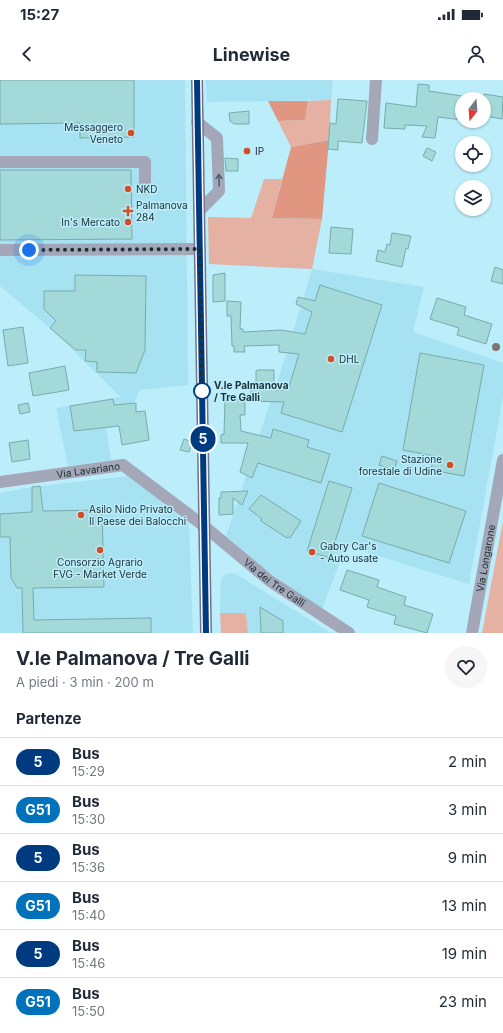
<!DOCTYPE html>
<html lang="it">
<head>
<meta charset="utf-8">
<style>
	body { margin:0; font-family:Inter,sans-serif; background:#f6f6f7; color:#1f2937; height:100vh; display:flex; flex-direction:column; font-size:15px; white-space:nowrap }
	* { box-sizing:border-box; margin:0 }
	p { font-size:13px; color:#747a83 }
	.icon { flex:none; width:22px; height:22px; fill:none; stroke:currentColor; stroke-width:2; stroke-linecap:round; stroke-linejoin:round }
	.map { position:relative; height:553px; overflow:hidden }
	.panel { display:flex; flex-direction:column; background:#fff; flex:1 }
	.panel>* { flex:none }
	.badge { padding:0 8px; border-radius:13px; font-size:14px; line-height:26px }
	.needle { width:26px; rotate:197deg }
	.fabs { position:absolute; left:455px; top:12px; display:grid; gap:8px }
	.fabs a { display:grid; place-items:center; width:36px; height:36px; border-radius:50%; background:#fff; box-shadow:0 1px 3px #0004; font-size:20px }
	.you { position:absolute; width:20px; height:20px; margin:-10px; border:3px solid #fff; border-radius:50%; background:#1a73e8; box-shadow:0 0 0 6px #1a73e833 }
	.map>.badge { position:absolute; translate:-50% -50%; box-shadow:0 0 0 2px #fff }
	h2 { padding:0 16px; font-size:15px; line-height:36px }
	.round { display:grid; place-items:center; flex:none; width:42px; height:42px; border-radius:21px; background:#f6f6f7 }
	.head { display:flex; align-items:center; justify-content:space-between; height:68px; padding:0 16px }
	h1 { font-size:19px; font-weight:700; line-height:30px }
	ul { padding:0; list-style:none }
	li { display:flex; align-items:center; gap:12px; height:48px; padding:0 16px; border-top:1px solid #e0e1e3 }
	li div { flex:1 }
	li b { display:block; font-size:15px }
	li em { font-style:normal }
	li .badge { min-width:44px; font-weight:700; text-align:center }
	.status { display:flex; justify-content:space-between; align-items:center; height:28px; padding:0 20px; background:#fff; direction:ltr }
	.status svg { height:11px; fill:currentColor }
	header { display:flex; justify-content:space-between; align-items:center; height:52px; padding:0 16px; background:#fff; font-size:18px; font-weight:700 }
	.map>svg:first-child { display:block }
	.built { fill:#a7e2f2 }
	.green { fill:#e4b1a3 }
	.forest { fill:#e19682 }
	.building { fill:#a4d9d9; stroke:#78abab }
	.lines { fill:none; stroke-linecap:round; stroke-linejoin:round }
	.minor { stroke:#a3a7b8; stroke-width:12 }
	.major { stroke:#6f7492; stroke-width:12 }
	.tree { fill:#817471 }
	.oneway { stroke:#515f69 }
	.line-casing { stroke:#fff; stroke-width:9 }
	.line { stroke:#003b80; stroke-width:6 }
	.walk { stroke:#1b2f34; stroke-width:4; stroke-dasharray:0 7.2 }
	.poi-dot { fill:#d54c24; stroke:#bbedfb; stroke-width:1.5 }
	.stop-dot { fill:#fff; stroke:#003b80; stroke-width:2 }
	.labels { text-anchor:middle; stroke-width:3; stroke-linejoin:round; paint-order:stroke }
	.poi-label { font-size:10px; fill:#1b2f34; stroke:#bbedfb; text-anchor:start }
	.stop-label { font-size:10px; font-weight:bold; fill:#1b2f34; stroke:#bbedfb; text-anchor:start }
	.street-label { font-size:10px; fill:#1b2f34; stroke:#bbedfb }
</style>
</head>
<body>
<div class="status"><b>15:27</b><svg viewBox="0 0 49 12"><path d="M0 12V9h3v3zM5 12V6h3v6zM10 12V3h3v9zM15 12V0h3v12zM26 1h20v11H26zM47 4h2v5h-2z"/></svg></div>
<header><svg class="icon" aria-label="back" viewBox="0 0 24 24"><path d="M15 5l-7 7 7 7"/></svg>Linewise<svg class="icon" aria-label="person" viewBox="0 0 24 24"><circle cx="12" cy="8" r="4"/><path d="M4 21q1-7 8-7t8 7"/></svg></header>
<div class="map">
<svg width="503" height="553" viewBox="0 0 503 553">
	<rect width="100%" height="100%" fill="#bbedfb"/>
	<g class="built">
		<path d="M0,0H185L188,305L140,310L131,329L119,346L106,348L111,380L68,386L56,328L121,317L50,248L0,206Z"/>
		<path d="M206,0H333L331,20L207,22Z"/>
		<path d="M312,189L424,207L413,252L503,283V317L469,504L346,466L322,529L269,492L226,456L287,272Z"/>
		<path d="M129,396L189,444L193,553H0V413L32,407Z"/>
		<path d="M233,493L236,494L331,553H248L246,533H220L221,500L226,494Z"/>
	</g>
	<g class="green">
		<path d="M331,20L329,60L291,67L278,41L305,40L308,21Z"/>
		<path d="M264,99H282L272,138L322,139L312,189L209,184L208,137L251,138Z"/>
		<path d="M503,441V553H482Z"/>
		<path d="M220,533H246L248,553H221Z"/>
	</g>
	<g class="forest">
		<path d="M268,21H308L305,40L278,41Z"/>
		<path d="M329,60L322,139L272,138L291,67Z"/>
	</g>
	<g class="building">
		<path d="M0,0H134V57L80,58V43L0,44Z"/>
		<path d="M418,4L429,5V11L462,16V40L438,37L435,58L422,57L427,46L405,45V49L384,48L386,23L416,27Z"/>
		<path d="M484,14L503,17L502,39L484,36Z"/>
		<path d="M338,19L367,21L362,63L338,61V70L328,69L330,43L336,44Z"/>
		<path d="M249,31V44H234L230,41L229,33Z"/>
		<path d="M427,68L436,72L432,81L423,76Z"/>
		<path d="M225,78L238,79V91H226Z"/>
		<path d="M0,90H131L132,159L0,160Z"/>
		<path d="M331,147L353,149L351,174L329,173Z"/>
		<path d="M392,153L411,156L408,169L406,168L402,187L376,181L378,170L385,172L387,164L390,165Z"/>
		<path d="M495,187L503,190V204L491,201Z"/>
		<path d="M225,193V221L213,222V195Z"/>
		<path d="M75,195L146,196L145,270L136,293L97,292V282L85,281L86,270H76L50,248L56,241L44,229V211H75Z"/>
		<path d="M320,205L382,225L342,352L281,333L284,322L251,321V310H256V291L258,290H274V310H288L299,274L279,272V265L244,266L245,272H234V266H232L231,236H227V221L241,222L240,249H243V252L281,250L305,254L312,232L296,224L298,217L315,221Z"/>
		<path d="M437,218L466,227L464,235L492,244L486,264L457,255L459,248L430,239Z"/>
		<path d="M23,247L28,283L8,286L3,250Z"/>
		<path d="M420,273L484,285L464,396L431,390L434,376L403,370Z"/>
		<path d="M65,286L69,310L33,316L29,293Z"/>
		<path d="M113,319L114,325L136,323V332L145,331L149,360L122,365L119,346L74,351L70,326Z"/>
		<path d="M234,319L245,321V335H240L241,351L271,358L273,349L309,360L307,367L330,374L321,403L258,383L252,398L240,392L248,363H221V355L224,354L225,320Z"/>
		<path d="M28,323L30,332L20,334L18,325Z"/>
		<path d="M184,359L192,362L189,372L180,370Z"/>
		<path d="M28,360L30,379L12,382L9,363Z"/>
		<path d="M382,376L397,381L394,390L379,385Z"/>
		<path d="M329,401L352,408L330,478L307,471Z"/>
		<path d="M379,403L466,431L449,483L362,456Z"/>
		<path d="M40,406L43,431L102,430L104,507L33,508L34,540L151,538V553H23L22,508H17L11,498L10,457H0V434L32,432V407Z"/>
		<path d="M248,411L242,425L233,418V434L219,435V418H221V412Z"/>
		<path d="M261,415L301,441L290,458L288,457L287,458L261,441L262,439L249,429Z"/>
		<path d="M347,490L379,500L377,507L406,517L404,525L433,534L427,553L394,544L396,536L367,527L369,520L340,510Z"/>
		<path d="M260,527L283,541V553H261Z"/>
	</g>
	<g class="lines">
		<g class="minor">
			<path d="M197,42L217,58L219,111L199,131"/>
			<path d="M372,59L376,0"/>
			<path d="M0,82H145V109"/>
			<path d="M0,170L200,169"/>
			<path id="s1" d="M0,402L123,385L204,446L270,501L349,553"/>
			<path id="s2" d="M472,553L503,380"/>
		</g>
		<path class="major" d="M197,0L206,553"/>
	</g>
	<circle class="tree" cx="496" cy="267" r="4"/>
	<defs><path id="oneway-shaft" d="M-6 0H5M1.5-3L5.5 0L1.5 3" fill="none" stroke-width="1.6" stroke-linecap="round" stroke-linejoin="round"/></defs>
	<use class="oneway" href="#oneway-shaft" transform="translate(219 100) rotate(-92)"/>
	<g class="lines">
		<defs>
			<path id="line" d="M197,0L206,553"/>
		</defs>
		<use href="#line" class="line-casing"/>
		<use href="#line" class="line"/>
		<path class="walk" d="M29,170L200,169L202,311"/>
	</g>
	<g class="poi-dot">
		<circle cx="131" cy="53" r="4"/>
		<circle cx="247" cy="71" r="4"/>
		<circle cx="128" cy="109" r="4"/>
		<path d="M126 125h4v4h4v4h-4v4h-4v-4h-4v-4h4z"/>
		<circle cx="128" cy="142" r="4"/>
		<circle cx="331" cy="279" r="4"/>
		<circle cx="450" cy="385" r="4"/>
		<circle cx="81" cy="435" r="4"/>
		<circle cx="100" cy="470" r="4"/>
		<circle cx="312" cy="472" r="4"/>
	</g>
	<circle class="stop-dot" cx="202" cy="311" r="8"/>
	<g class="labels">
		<g class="poi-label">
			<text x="123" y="51" text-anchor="end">Messaggero<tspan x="123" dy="12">Veneto</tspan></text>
			<text x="255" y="75">IP</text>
			<text x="136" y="113">NKD</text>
			<text x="136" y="129">Palmanova<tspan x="136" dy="12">284</tspan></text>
			<text x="120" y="146" text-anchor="end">In's Mercato</text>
			<text x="339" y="283">DHL</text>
			<text x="442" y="383" text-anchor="end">Stazione<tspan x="442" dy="12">forestale di Udine</tspan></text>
			<text x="89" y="433">Asilo Nido Privato<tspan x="89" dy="12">Il Paese dei Balocchi</tspan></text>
			<text x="320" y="470">Gabry Car's<tspan x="320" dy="12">- Auto usate</tspan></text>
			<text x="100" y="486" text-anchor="middle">Consorzio Agrario<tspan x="100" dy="12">FVG - Market Verde</tspan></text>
		</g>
		<g class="stop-label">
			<text x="214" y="309">V.le Palmanova<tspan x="214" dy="12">/ Tre Galli</tspan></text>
		</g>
		<g class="street-label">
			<text dy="4" stroke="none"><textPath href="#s1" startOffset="89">Via Lavariano</textPath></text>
			<text dy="4" stroke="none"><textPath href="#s2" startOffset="76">Via Longarone</textPath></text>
			<text dy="4" stroke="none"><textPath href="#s1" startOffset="316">Via dei Tre Galli</textPath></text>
		</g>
	</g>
</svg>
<div class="fabs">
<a><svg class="needle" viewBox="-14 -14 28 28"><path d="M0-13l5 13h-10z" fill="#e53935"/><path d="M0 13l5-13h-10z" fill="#747a83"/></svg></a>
<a><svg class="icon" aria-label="locate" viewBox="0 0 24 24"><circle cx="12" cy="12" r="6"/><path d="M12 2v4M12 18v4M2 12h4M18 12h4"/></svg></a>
<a><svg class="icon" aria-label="layers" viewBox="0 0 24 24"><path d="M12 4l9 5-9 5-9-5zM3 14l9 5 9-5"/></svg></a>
</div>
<div class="you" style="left:29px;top:170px"></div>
<b class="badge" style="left:203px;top:359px;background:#003b80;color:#fff">5</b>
</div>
<section class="panel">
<div class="head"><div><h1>V.le Palmanova / Tre Galli</h1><p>A piedi · 3 min · 200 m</p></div><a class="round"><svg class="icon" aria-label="heart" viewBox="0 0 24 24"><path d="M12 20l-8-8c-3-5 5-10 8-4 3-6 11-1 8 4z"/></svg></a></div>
<h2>Partenze</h2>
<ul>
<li><span class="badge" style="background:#003b80;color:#fff">5</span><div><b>Bus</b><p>15:29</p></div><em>2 min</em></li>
<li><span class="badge" style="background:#0072bc;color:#fff">G51</span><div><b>Bus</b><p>15:30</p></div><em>3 min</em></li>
<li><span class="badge" style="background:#003b80;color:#fff">5</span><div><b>Bus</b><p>15:36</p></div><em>9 min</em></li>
<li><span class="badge" style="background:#0072bc;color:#fff">G51</span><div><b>Bus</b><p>15:40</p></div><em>13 min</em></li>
<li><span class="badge" style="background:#003b80;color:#fff">5</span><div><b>Bus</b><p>15:46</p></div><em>19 min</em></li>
<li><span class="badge" style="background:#0072bc;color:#fff">G51</span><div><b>Bus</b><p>15:50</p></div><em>23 min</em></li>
</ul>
</section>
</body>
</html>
